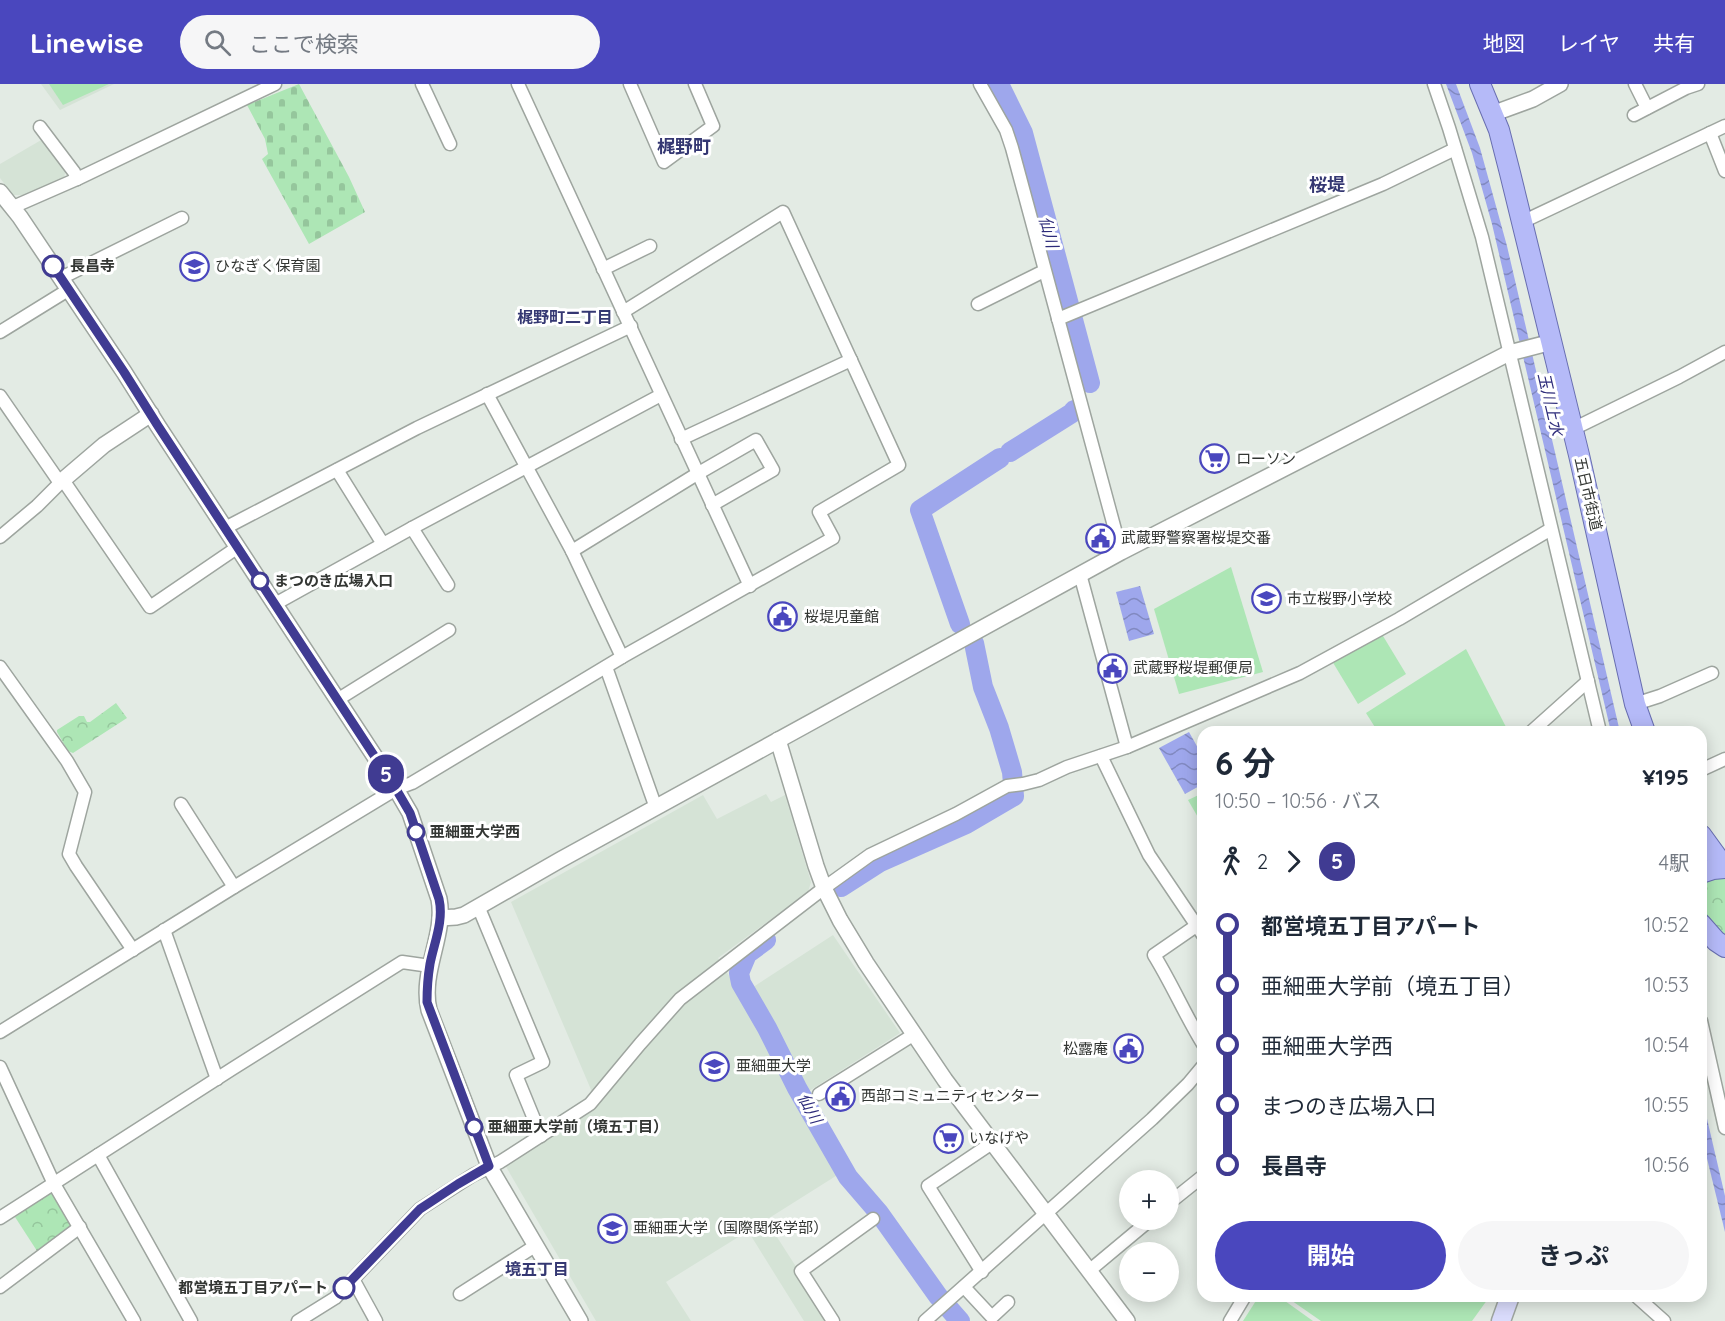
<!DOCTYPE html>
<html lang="ja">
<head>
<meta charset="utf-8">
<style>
	body { margin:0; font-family:Quicksand,"Noto Sans JP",sans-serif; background:#f6f6f7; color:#1f2937; height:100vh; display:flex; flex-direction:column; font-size:22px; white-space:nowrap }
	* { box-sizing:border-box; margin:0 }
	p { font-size:20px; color:#747a83 }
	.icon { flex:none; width:33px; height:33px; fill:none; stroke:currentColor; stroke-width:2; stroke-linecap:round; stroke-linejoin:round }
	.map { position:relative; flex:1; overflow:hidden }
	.details { position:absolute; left:1197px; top:642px; width:510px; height:576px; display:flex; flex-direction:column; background:#fff; border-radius:18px; box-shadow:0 3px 15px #0003 }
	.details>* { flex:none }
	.badge { padding:0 12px; border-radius:20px; font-size:21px; line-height:39px }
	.buttons { position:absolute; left:1119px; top:1086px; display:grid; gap:12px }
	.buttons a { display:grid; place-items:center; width:60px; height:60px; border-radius:50%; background:#fff; box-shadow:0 3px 15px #0003; font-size:30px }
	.map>.badge { position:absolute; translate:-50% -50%; box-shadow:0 0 0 3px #fff }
	.legs { display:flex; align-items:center; gap:9px; height:66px; padding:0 18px; font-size:20px }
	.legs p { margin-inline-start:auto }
	.summary { display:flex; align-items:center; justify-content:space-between; height:102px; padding:0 18px }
	h1 { font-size:33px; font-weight:700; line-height:45px }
	.cta { display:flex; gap:12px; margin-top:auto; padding:12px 18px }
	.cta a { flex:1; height:69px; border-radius:36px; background:#4a47be; color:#fff; font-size:24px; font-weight:700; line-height:69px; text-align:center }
	.cta a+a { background:#f6f6f7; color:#1f2937 }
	ul { padding:0 18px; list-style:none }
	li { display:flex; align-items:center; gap:21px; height:60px; font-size:22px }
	li i { display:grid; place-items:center; width:9px; height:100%; margin:0 8px; background:currentColor }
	li i::after { content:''; width:15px; height:15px; margin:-8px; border:4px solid; border-radius:50%; background:#fff }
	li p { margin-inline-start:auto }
	li:first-child i { background:linear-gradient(#0000 50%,currentColor 0) }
	li:last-child i { background:linear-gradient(currentColor 50%,#0000 0) }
	header { display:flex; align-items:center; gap:36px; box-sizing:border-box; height:84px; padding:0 30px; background:#4a47be; color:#fff }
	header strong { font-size:28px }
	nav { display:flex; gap:33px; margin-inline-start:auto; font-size:21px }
	.search { width:420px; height:54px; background:#f6f6f7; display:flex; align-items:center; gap:15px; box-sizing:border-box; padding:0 21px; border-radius:33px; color:#747a83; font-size:22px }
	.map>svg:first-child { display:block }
	.built { fill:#d5e3d6 }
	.grass { fill:#ade6b5 }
	.forest { fill:url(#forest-crowns) }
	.cemetery { fill:url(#cemetery-stones) }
	.water { fill:url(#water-waves) }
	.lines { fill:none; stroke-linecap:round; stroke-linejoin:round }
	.river { stroke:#9ea7ec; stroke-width:20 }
	.minor-casing { stroke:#9ea59f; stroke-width:15 }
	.tertiary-casing { stroke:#9ea59f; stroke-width:18 }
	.secondary-casing { stroke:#9ea59f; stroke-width:21 }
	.primary-casing { stroke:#686eb0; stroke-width:22 }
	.minor { stroke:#fff; stroke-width:12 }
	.tertiary { stroke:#fff; stroke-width:15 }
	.secondary { stroke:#dadcfc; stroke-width:18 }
	.primary { stroke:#b5baf8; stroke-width:20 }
	.line-1-casing { stroke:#fff; stroke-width:14 }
	.line-1 { stroke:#403b92; stroke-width:9 }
	.stop-1-dot { fill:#fff; stroke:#403b92; stroke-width:3 }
	.labels { text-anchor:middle; stroke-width:6; stroke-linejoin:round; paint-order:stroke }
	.stop-label { font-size:15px; font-weight:bold; fill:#333633; stroke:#fff; text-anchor:start }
	.poi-label { font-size:15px; fill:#333633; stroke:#fff; text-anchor:start }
	.street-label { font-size:15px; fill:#333633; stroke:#fff }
	.water-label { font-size:16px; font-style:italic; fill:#2d2b7a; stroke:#fff }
	.neighbourhood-label { font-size:16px; font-weight:bold; fill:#343772; stroke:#fff }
	.quarter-label { font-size:18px; font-weight:bold; fill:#343772; stroke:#fff }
</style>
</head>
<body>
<header>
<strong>Linewise</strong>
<div class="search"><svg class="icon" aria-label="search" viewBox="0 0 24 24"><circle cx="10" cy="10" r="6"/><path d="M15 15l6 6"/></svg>ここで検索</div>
<nav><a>地図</a><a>レイヤ</a><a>共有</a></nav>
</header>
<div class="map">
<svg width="1725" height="1237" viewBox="0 0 1725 1237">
	<defs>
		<pattern id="forest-crowns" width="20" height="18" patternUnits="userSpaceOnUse" patternTransform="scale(1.5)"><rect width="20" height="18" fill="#ade6b5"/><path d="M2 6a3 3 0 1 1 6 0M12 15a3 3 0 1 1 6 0" fill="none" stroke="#95c69c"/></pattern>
		<pattern id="cemetery-stones" width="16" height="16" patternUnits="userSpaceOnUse" patternTransform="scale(1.5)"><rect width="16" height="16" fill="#ade6b5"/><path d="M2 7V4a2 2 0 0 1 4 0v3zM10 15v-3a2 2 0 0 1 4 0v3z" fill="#95c69c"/></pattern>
		<pattern id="water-waves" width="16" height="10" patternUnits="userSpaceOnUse" patternTransform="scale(1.5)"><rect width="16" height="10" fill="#9ea7ec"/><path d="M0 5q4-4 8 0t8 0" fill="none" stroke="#8189c0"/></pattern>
	</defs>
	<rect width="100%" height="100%" fill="#e3ebe4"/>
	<g class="built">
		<path d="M41,0H114L60,26Z"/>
		<path d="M43,55L66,86L64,93L25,111H13L0,94V80Z"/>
		<path d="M766,710L771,718L785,711L811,798L808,808L718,874L741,911L833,851L900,949L798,1014L839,1090L766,1136L831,1237H804L748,1147L666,1198L691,1237H596L505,1081L598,1022L511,818L703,711L717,735Z"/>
	</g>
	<g class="grass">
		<path d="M49,0H109L63,21Z"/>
		<path d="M1231,483L1263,588L1179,610L1154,525Z"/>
		<path d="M1380,547L1406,590L1358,620L1332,577Z"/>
		<path d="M1466,565L1506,643L1500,648H1378L1366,629Z"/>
		<path d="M1203,709V742L1188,716Z"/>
		<path d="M1259,1212H1278L1313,1237H1243Z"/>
		<path d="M1285,1212H1490L1472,1237H1321Z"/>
	</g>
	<g class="forest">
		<path d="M116,619L127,634L73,669L68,667L57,648V646L79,632H84L87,638H90Z"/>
		<path d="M1711,793L1725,794V857L1701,836V799Z"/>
		<path d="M55,1106L77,1142L39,1170L15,1133Z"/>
	</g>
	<path class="cemetery" d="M299,0L349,93L365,128L309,160L262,75L268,70L265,55L247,21Z"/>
	<g class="water">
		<path d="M1446,0H1456L1480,64L1507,162L1620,648H1611L1492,140L1472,69Z"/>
		<path d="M1140,502L1154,550L1129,557L1116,508Z"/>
		<path d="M1189,648L1203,673V700L1185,710L1159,664Z"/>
		<path d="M1701,1009L1725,1112V1148L1701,1050Z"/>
	</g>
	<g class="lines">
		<g class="river">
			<path d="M999,0L1023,49L1090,299"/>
			<path d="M1010,368L1072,329L1074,326"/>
			<path d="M960,540L920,426L1000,374"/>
			<path d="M841,803L880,778L966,740L1014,712L1012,688L999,644L983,603L974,559L972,557"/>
			<path d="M766,856L747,870L739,889L741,899L767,944L797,1004L848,1093L879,1129L938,1212L960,1237"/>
		</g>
		<defs>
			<g id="minor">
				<path d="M422,0L450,60"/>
				<path d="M518,0L750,502"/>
				<path d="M630,0L664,78L713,42L695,0"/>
				<path d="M980,0L1006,46L1012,64C1048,199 1085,333 1121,468"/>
				<path d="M1434,0L1449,44L1482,153L1600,648"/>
				<path d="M1635,0L1647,24"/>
				<path d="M1634,31L1686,4L1698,0"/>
				<path d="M40,43L74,88L77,95"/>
				<path d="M1710,49L1725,87"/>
				<path d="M13,123L77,95L275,0"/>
				<path d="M1522,138L1725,42"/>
				<path d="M603,185L650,162"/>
				<path d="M61,194L182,134"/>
				<path d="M978,220L1044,187"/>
				<path d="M1058,235L1383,100L1455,65"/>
				<path d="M0,248L68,206"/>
				<path d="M487,310L572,467L622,573"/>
				<path d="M0,312L60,399"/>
				<path d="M1573,345L1679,293L1725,268"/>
				<path d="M681,355L851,276"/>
				<path d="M337,386L383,460"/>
				<path d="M225,444L417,344L631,242"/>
				<path d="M412,444L448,501"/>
				<path d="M0,453L37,422L63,396L150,523L238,463"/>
				<path d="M572,467L697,390L756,356L773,386L712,421"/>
				<path d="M1080,490L1127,663"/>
				<path d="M275,520L412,444L661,311"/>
				<path d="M0,583L67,677L85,708L69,770L76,782L133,866"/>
				<path d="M606,583L656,724"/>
				<path d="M337,616L449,546"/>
				<path d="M1635,620L1660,612L1712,589"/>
				<path d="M1531,648L1588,597"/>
				<path d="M1101,672L1149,771L1203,851"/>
				<path d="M1701,686L1725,675"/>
				<path d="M181,720L234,803"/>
				<path d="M478,822L543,978L516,991L541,1052"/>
				<path d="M1196,842L1154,871C1172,900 1185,931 1203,960"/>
				<path d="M164,846L217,995"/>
				<path d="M1701,937L1725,1044"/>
				<path d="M0,948L234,803L396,705L412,699L622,573L833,454L819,428L899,381L783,128L623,228"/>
				<path d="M0,983L54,1100L134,1237"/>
				<path d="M819,1010L913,951"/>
				<path d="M98,1071L191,1237"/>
				<path d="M1168,1120L1203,1092"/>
				<path d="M0,1134L232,985L402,878L430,882"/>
				<path d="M1090,1186L1150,1136"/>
				<path d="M982,1188L928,1102L992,1059"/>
				<path d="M353,1195L376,1237"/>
				<path d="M0,1203L80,1143"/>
				<path d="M964,1203L992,1233L1008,1218"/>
				<path d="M460,1210L535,1162"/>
				<path d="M1636,1212L1664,1237"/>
				<path d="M298,1237L335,1214L420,1125L473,1091L500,1078L590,1020L640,960L680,915L824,804L870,771L956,730L1007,702L1023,700L1039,696L1067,683L1127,663L1300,589L1399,535L1551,445"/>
				<path d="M833,1237L801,1187L873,1135"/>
				<path d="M925,1237L1152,1035L1188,1000L1203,982"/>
				<path d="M1230,1237L1245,1212"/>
			</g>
			<g id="tertiary">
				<path d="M1492,30L1533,15L1560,0"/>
				<path d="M0,108L20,133L124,288L158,342L396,705L410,729L439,815C446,851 420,888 429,926L489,1082L580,1237"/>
				<path d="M63,396L104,361L151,330"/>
				<path d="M778,656L816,782L824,804L840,836L866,879L945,996L1127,1237"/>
				<path d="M440,834L456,833L464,831L560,776L1121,468L1509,269L1552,258"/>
			</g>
			<path id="secondary" d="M1501,1237L1510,1212"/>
			<g id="primary">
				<path d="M1480,0L1499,46L1510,89L1579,371L1635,620L1645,648"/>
				<path d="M1701,751L1725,784"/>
				<path d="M1701,789L1713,785L1725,784"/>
				<path d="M1701,840L1716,857L1725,863"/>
			</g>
		</defs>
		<use href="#minor" class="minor-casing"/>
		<use href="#tertiary" class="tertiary-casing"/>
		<use href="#secondary" class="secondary-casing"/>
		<use href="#primary" class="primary-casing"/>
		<use href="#minor" class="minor"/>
		<use href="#tertiary" class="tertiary"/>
		<use href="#secondary" class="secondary"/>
		<use href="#primary" class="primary"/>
	</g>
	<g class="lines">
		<defs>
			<path id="line-1" d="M53,182L124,288L158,342L396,705L410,729L439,815C444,837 434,859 430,880C428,892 427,905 427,918L489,1082L458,1100L420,1125L344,1204"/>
		</defs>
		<use href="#line-1" class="line-1-casing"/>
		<use href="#line-1" class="line-1"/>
	</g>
	<defs>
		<symbol id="school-ring" viewBox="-11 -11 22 22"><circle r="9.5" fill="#fff" stroke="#4a47be" stroke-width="1.5"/><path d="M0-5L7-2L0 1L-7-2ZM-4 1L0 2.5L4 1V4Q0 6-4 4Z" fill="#4a47be"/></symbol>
		<symbol id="supermarket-ring" viewBox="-11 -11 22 22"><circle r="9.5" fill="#fff" stroke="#4a47be" stroke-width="1.5"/><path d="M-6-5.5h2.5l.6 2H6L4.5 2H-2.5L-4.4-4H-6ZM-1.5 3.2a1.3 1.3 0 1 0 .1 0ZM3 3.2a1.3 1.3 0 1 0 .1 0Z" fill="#4a47be"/></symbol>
		<symbol id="civic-ring" viewBox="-11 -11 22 22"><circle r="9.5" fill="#fff" stroke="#4a47be" stroke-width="1.5"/><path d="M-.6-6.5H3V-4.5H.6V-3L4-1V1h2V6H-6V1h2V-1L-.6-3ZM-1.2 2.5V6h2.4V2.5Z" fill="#4a47be"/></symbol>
		<symbol id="university-ring" viewBox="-11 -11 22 22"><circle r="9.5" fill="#fff" stroke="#4a47be" stroke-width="1.5"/><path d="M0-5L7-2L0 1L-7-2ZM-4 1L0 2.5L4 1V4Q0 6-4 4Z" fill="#4a47be"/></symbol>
	</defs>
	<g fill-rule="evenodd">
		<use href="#school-ring" x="178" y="166" width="33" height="33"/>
		<use href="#supermarket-ring" x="1198" y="358" width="33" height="33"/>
		<use href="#civic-ring" x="1084" y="438" width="33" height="33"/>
		<use href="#school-ring" x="1250" y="498" width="33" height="33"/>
		<use href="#civic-ring" x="766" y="516" width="33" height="33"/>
		<use href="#civic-ring" x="1096" y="568" width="33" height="33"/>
		<use href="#civic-ring" x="1112" y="948" width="33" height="33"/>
		<use href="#university-ring" x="698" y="966" width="33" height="33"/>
		<use href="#civic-ring" x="824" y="996" width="33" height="33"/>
		<use href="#supermarket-ring" x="932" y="1038" width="33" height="33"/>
		<use href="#university-ring" x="596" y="1128" width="33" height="33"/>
	</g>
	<g class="stop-1-dot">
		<circle cx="53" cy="182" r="10"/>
		<circle cx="260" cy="497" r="8"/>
		<circle cx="416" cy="748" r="8"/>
		<circle cx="474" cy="1043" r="8"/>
		<circle cx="344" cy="1204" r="10"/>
	</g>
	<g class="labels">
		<g class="stop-label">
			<text x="70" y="187">長昌寺</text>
			<text x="274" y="502">まつのき広場入口</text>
			<text x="430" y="753">亜細亜大学西</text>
			<text x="488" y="1048">亜細亜大学前（境五丁目）</text>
			<text x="328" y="1209" text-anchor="end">都営境五丁目アパート</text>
		</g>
		<g class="poi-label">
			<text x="215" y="187">ひなぎく保育園</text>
			<text x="1236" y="380">ローソン</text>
			<text x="1121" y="459">武蔵野警察署桜堤交番</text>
			<text x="1287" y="520">市立桜野小学校</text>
			<text x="804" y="538">桜堤児童館</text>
			<text x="1133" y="589">武蔵野桜堤郵便局</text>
			<text x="1108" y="970" text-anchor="end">松露庵</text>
			<text x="736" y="987">亜細亜大学</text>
			<text x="861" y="1017">西部コミュニティセンター</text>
			<text x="969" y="1059">いなげや</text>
			<text x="633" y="1149">亜細亜大学（国際関係学部）</text>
		</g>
		<g class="street-label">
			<text transform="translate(1588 410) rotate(77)" y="5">五日市街道</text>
		</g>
		<g class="water-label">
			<text transform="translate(1049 148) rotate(75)" y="6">仙川</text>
			<text transform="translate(1551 320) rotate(77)" y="6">玉川上水</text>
			<text transform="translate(810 1024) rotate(61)" y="6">仙川</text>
		</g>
		<g class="neighbourhood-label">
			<text x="565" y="239">梶野町二丁目</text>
			<text x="537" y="1191">境五丁目</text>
		</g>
		<g class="quarter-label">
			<text x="684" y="69">梶野町</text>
			<text x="1327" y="107">桜堤</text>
		</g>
	</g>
</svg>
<div class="buttons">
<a>+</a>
<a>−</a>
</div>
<b class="badge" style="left:386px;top:690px;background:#403b92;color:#fff">5</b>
<section class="details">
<div class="summary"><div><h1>6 分</h1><p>10:50 – 10:56 · バス</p></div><b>¥195</b></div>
<div class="legs"><svg class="icon" aria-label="walk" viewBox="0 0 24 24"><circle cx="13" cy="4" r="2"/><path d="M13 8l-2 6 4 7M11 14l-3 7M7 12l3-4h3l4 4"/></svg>2<svg class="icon" aria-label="forward" viewBox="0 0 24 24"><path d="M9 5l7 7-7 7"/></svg><b class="badge" style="background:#403b92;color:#fff">5</b><p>4駅</p></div>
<ul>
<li><i style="color:#403b92"></i><b>都営境五丁目アパート</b><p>10:52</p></li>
<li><i style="color:#403b92"></i><span>亜細亜大学前（境五丁目）</span><p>10:53</p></li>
<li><i style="color:#403b92"></i><span>亜細亜大学西</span><p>10:54</p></li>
<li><i style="color:#403b92"></i><span>まつのき広場入口</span><p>10:55</p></li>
<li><i style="color:#403b92"></i><b>長昌寺</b><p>10:56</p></li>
</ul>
<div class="cta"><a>開始</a><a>きっぷ</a></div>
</section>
</div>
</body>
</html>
